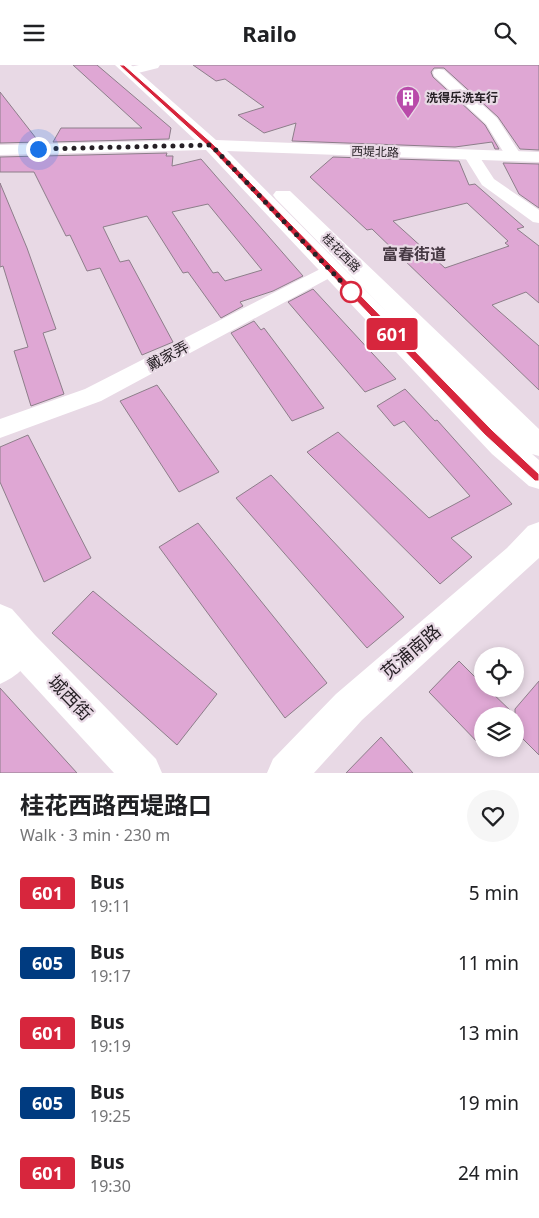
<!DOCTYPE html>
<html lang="en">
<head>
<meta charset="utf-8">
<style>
	body { margin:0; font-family:"Noto Sans","Noto Sans SC",sans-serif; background:#f6f6f6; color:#202124; height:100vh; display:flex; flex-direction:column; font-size:19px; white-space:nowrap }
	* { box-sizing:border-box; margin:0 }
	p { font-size:16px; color:#757577 }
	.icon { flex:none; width:28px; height:28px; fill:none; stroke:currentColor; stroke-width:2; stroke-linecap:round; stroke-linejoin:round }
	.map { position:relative; height:708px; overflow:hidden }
	.side { display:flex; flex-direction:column; background:#fff; flex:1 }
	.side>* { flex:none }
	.badge { padding:0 10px; border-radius:4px; font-size:18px; line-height:32px }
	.fabs { position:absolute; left:474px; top:582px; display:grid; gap:10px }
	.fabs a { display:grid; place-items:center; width:50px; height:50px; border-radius:50%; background:#fff; box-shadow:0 2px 8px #0003; font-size:25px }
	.you { position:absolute; width:25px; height:25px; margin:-12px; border:4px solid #fff; border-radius:50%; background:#1a73e8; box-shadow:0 0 0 8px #1a73e833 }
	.map>.badge { position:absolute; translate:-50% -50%; box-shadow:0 0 0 2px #fff }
	.round { display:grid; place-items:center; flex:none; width:52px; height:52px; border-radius:26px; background:#f6f6f6 }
	.summary { display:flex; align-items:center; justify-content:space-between; height:85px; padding:0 20px }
	h1 { font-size:24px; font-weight:700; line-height:38px }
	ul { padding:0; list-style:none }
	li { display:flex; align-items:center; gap:15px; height:70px; padding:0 20px }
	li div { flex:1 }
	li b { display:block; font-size:19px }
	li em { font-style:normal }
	li .badge { min-width:55px; font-weight:700; text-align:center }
	header { display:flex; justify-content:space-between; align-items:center; height:65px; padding:0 20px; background:#fff; font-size:22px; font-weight:700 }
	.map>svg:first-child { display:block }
	.building { fill:#dfa7d4; stroke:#8d7e8a; fill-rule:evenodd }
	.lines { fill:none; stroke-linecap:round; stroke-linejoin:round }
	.street { fill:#fff; fill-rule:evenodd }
	.secondary { fill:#fff; fill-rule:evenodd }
	.line { fill:#d7263d; stroke:#fff }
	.walk { stroke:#262025; stroke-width:5; stroke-dasharray:0 9 }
	.stop-dot { fill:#fff; stroke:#d7263d; stroke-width:2.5 }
	.labels { text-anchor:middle; stroke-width:4.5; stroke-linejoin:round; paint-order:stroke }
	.far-poi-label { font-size:12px; font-weight:bold; fill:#262025; stroke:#e8d9e5; text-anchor:start }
	.far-street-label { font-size:12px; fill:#262025; stroke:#e8d9e5 }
	.street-label { font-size:15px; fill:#262025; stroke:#e8d9e5 }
	.far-district-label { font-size:16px; font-weight:bold; fill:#463943; stroke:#e8d9e5 }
	.near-street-label { font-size:18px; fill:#262025; stroke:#e8d9e5 }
</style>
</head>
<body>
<header><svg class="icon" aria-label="menu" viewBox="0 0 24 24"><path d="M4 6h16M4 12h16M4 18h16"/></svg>Railo<svg class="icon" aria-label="search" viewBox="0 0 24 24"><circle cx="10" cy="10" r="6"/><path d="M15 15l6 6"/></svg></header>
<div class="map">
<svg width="539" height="708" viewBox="0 0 539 708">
	<rect width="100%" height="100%" fill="#e8d9e5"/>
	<g class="building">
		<path d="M73,0H97L171,63L169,74L53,77L61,63H142Z"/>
		<path d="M193,0H539V85L520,84L498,52L444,3H434L431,7L433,12L485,60L499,84H495L492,77L455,82L292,76L296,58L264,68L238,50L264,42L225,14L216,16Z"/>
		<path d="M0,27L39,77L0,78Z"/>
		<path d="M167,88L166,91H173L172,101L201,94L303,211L273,226L240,237L243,241L221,253L188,207L183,208L147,151L103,162L120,197L129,195L173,277L142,290L100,203L87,206L70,170L66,171L34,107H0V92ZM208,139L262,205L225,216L218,207L213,208L172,147Z"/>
		<path d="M333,92L459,96L469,120L475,119L524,162L517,164L539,181V238L526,227L492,240L539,281V325L372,164L367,165L310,112ZM467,138L508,176L505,178L509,181L445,203L393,156Z"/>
		<path d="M503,98L539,99V143L519,129Z"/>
		<path d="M0,118L27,183L56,264L43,268L64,329L31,341L14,286L28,282L3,201L0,202Z"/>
		<path d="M313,224L396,314L365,327L288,237Z"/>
		<path d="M254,256L261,265L264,263L324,343L292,356L231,268Z"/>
		<path d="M157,320L219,407L179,427L120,336Z"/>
		<path d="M405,324L435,356L437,355L512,439L451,473L472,492L440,519L307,387L338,367L429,453L470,431L404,356L394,361L377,341Z"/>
		<path d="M28,370L91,493L44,517L0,417V382Z"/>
		<path d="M271,410L404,552L367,583L236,433Z"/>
		<path d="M198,458L327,618L285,653L159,482Z"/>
		<path d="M93,526L217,629L177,680L52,568Z"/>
		<path d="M459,596L482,619V624H488L515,650V644L539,616V690L515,666V651H482V682L429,627Z"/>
		<path d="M0,623L77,708H0Z"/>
		<path d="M381,672L413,708H346Z"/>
	</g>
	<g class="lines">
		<g class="street">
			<path d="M139,0H160L158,3L130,10L124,6L125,3Z"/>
			<path d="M439,4L444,5L497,53L523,93L521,96H509L486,59L434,11L433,8L434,5Z"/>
			<path d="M472,86L477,88L494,114L539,145V158L533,157L482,120L464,91Z"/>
			<path d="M330,199L337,201L340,205L337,209L101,336L0,373V354L85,324Z"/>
			<path d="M22,568L33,572L37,583C31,599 16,612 0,619V582L11,572Z"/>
		</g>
		<g class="secondary">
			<path d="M115,0H131L216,75L539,87V97L227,86L388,248L276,134L273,130L276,126H290L539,364V391L532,389L539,395V424L529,421L492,389L206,85L0,90V80L195,75Z"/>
			<path d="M539,457V493L362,655L314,708H267L273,694L336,629L507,483L528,461Z"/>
			<path d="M0,539L12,544L35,570L156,694L162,708H114L0,584Z"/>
		</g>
	</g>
	<path class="line" d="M119,0H124L213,79L492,365L539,409V416H535L485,370L209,82Z"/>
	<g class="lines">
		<path class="walk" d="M38,84L211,80L356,232L351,227"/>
	</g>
	<defs>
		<symbol id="building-pin" viewBox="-11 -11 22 30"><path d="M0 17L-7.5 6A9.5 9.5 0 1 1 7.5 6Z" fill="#b94baa" stroke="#e8d9e5"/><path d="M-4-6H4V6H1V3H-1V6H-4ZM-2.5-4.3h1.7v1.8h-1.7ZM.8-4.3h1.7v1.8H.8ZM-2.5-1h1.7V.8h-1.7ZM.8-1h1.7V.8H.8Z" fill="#fff"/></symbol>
	</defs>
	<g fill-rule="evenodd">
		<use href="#building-pin" x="394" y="19" width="28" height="38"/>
	</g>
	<circle class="stop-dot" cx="351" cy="227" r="10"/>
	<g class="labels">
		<g class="far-poi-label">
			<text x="426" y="37">洗得乐洗车行</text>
		</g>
		<g class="far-street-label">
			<text transform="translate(375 87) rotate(2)" y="4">西堤北路</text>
			<text transform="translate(341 188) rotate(45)" y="4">桂花西路</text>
		</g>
		<g class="street-label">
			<text transform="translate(168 291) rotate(-28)" y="5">戴家弄</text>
		</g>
		<g class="far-district-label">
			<text x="414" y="195">富春街道</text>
		</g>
		<g class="near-street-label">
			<text transform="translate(411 587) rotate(-41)" y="6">苋浦南路</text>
			<text transform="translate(70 633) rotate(46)" y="6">城西街</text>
		</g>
	</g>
</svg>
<div class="fabs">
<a><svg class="icon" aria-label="locate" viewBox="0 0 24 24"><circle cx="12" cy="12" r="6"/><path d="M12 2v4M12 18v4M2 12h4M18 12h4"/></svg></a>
<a><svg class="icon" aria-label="layers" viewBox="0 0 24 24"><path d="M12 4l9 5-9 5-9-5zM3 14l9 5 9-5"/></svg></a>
</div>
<div class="you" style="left:38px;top:84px"></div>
<b class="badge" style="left:392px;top:269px;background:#d7263d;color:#fff">601</b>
</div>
<section class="side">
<div class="summary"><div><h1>桂花西路西堤路口</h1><p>Walk · 3 min · 230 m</p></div><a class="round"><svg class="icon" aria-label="heart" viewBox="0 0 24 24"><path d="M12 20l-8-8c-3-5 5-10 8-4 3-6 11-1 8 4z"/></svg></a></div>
<ul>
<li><span class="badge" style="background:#d7263d;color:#fff">601</span><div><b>Bus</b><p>19:11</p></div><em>5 min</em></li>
<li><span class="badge" style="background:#003b80;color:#fff">605</span><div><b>Bus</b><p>19:17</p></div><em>11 min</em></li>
<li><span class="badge" style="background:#d7263d;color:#fff">601</span><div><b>Bus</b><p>19:19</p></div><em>13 min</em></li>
<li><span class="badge" style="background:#003b80;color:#fff">605</span><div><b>Bus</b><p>19:25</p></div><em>19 min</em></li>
<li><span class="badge" style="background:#d7263d;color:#fff">601</span><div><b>Bus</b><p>19:30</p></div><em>24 min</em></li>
</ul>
</section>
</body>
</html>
